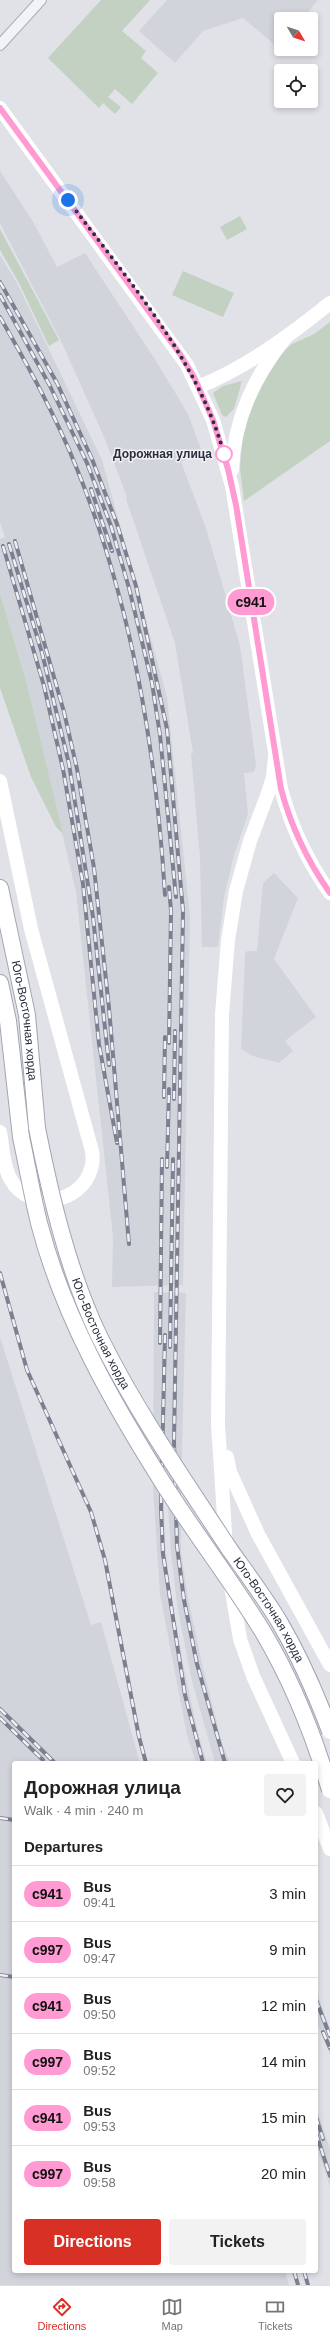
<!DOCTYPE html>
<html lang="en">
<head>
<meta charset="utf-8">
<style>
	body { margin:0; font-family:Helvetica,sans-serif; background:#f2f2f2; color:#222; height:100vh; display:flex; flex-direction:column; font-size:15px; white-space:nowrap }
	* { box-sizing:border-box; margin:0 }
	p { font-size:13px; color:#767676 }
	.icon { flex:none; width:22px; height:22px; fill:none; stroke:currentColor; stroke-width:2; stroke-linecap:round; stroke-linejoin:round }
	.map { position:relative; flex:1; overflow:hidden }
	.sheet { position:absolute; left:12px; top:1761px; width:306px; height:512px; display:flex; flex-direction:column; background:#fff; border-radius:4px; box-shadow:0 2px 6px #0003 }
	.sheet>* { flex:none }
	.badge { padding:0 8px; border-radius:13px; font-size:14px; line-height:26px }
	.needle { width:26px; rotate:129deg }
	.buttons { position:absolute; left:274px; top:12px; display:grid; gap:8px }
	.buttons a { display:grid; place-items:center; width:44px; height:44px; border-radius:4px; background:#fff; box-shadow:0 2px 6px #0003; font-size:20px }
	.you { position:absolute; width:20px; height:20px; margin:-10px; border:3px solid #fff; border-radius:50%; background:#1a73e8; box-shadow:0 0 0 6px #1a73e833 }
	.map>.badge { position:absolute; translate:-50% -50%; box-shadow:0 0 0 2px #fff }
	h2 { padding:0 12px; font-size:15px; line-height:36px }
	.round { display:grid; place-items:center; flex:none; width:42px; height:42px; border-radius:4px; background:#f2f2f2 }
	.headline { display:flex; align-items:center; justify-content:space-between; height:68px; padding:0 12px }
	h1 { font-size:19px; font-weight:600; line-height:30px }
	.primary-button { display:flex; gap:8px; margin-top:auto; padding:8px 12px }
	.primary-button a { flex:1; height:46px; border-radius:4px; background:#d93025; color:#fff; font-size:16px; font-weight:600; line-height:46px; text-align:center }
	.primary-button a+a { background:#f2f2f2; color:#222 }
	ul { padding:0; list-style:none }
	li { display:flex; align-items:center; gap:12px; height:56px; padding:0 12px; border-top:1px solid #e0e0e0 }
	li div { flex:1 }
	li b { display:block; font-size:15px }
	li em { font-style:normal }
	li .badge { min-width:44px; font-weight:700; text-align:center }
	.tab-bar { display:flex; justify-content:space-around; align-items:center; height:56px; border-top:1px solid #e0e0e0; background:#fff; font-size:11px; color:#767676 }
	.tab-bar a { display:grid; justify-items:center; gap:2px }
	.tab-bar .current { color:#d93025 }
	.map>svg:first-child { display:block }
	.built { fill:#d2d4dc }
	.green { fill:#c3d1c2 }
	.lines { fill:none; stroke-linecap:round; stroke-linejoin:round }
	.street-casing { stroke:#a9acb5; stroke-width:12 }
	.primary-casing { stroke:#a0a5b2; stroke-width:18 }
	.street { stroke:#f2f3f6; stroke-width:10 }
	.secondary { stroke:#fff; stroke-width:14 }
	.primary { stroke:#fff; stroke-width:16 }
	.rail-casing { stroke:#7b7f90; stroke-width:4 }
	.rail { stroke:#eff1f5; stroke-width:2.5; stroke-dasharray:8; stroke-linecap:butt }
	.primary-bridge-casing { stroke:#a0a5b2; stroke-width:18; stroke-linecap:butt }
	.primary-bridge { stroke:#fff; stroke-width:16 }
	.line-casing { stroke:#fff; stroke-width:9 }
	.line { stroke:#ff9ad2; stroke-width:6 }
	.walk { stroke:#2a2e3d; stroke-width:4; stroke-dasharray:0 7.2 }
	.stop-dot { fill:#fff; stroke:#ff9ad2; stroke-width:2 }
	.labels { text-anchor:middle; stroke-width:3; stroke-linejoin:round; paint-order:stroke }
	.stop-label { font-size:12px; font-weight:bold; fill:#2a2e3d; stroke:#eff1f5; text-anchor:end }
	.street-label { font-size:12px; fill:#2a2e3d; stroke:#eff1f5 }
</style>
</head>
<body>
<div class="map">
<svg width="330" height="2285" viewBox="0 0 330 2285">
	<rect width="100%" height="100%" fill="#e0e2e8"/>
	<g class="built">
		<path d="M167,0H318L302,19H281V43L279,45H275L243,18L203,31L175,63L139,31Z"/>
		<path d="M0,171L32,220L57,267L85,253L156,361L188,414L202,452L181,462L206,528L240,646L256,765L254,772L244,773L248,814L234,855L224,897L218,947H202L200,857L191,754L193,753L175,643L126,499L127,498L123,486L104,437L62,343L0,223Z"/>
		<path d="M0,255L18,285L102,460L167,697L190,916L183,1285L112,1287L113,1237L76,892L27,684L0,593V539L5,537L0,522Z"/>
		<path d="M274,873L298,898L274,959L316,1017L285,1041L293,1051L279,1063L253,1056L241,1049L245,954L247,951H257L263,883Z"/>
		<path d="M154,1292L186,1293L181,1490V1552L188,1598L203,1668L222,1743L230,1763H215L191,1677L177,1604L171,1552L166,1476H163L165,1542L170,1591L183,1664L198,1733L207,1763H196L187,1735L160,1594L153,1487Z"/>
		<path d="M0,1337L91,1625L101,1622L140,1763H14V2271H285L289,2285H0Z"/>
		<path d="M316,1991L330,2029V2055L316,2020Z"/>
		<path d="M316,2106L330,2149V2187L316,2144Z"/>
	</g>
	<g class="green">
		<path d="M101,0H150L122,31L146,51L141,58L158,73L132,104L115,89L108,97L121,107L115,114L103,103L99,108L48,58Z"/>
		<path d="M240,216L247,229L227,240L220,227Z"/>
		<path d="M0,229L59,340L49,346L19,283L0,250Z"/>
		<path d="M183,271L234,293L223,317L172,295Z"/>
		<path d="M330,322V441L244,501L240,469L243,426L271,362L292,344L314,334Z"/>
		<path d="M242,381L234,409L226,417L222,415L213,393L223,386Z"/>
		<path d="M0,593L27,684L63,834L56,827L31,777L0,688Z"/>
	</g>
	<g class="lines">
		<defs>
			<path id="street" d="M0,45L41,0"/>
			<g id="primary">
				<path id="s1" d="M0,888L27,1015L37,1128"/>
				<path d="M0,983L8,1021L21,1137"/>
			</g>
		</defs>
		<use href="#street" class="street-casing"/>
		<use href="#primary" class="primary-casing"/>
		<use href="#street" class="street"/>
		<g class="secondary">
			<path d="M0,108L187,365L213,420L232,486L281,789C291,826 308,862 330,893"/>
			<path d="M198,387C247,367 289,336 330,303"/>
			<path d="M232,470C234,419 254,377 286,337"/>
			<path d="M275,757L273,777L268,793L250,841L236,891L228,940L222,1014L218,1424L227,1563L240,1639L253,1676L293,1763"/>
			<path d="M0,781L31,929L92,1151C93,1157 93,1163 91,1169C81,1204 29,1212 11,1180C3,1167 3,1148 0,1132"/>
			<path d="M227,1457L230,1472L258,1534L330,1665"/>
			<path d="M316,1813L330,1849"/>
		</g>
		<use href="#primary" class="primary"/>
		<defs>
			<g id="rail">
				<path d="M0,282L57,383L92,459L117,524L136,586L167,729L183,911L174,1442L177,1546L184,1600L197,1664L225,1763"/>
				<path d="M0,295L50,386L87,463L111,526L129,588L152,683L160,735L176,897"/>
				<path d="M0,317C28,366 56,416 77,469C132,605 156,749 165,895"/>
				<path d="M91,489L112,551"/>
				<path d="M15,541L64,712L77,769L94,868L109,1008L129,1244"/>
				<path d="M9,544L42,653L69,764L93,917L109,1065"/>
				<path d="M3,546L44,686L63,769L83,884L99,1044L117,1143"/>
				<path d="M169,1043L171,911L169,887"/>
				<path d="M164,1097L165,1037"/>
				<path d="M174,1099L175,1031"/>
				<path d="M167,1167L169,1089"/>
				<path d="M0,1273L27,1370L91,1512L105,1560L139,1737L146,1763"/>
				<path d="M165,1335L161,1508L163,1554L185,1695L203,1763"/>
				<path d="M160,1343L162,1159"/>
				<path d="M170,1347L173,1159"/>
				<path d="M0,1709L55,1763"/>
				<path d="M0,1718L43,1760"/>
				<path d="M0,1818L14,1820"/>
				<path d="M0,1975L14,1977"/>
				<path d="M316,2000L330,2036"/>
				<path d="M323,2032L330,2048"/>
				<path d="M316,2117L323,2139"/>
				<path d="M316,2133L330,2176"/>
				<path d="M294,2271L298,2285"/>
				<path d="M304,2271L308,2285"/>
			</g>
		</defs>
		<use href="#rail" class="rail-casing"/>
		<use href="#rail" class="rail"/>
		<defs>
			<g id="primary-bridge">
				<path id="s2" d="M37,1128C51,1198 68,1271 99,1336C136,1411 184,1480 230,1550C247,1574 265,1598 280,1623C300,1657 316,1694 330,1731"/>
				<path d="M21,1137C27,1165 32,1194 39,1223C63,1316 112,1402 163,1483C195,1534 232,1581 263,1632C292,1681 314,1736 330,1790"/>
			</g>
		</defs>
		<use href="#primary-bridge" class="primary-bridge-casing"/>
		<use href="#primary-bridge" class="primary-bridge"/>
	</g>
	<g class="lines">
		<defs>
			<path id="line" d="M0,108L180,354L194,377L213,420L228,469L236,505L281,789C291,826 308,862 330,893"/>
		</defs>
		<use href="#line" class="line-casing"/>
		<use href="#line" class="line"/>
		<path class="walk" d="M68,200C126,278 198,359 224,454"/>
	</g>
	<circle class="stop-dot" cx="224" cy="454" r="8"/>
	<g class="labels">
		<g class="stop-label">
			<text x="212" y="458">Дорожная улица</text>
		</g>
		<g class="street-label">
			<text dy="4" stroke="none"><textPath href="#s1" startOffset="135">Юго-Восточная хорда</textPath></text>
			<text dy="4" stroke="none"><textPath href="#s2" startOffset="216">Юго-Восточная хорда</textPath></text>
			<text dy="4" stroke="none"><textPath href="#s2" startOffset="540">Юго-Восточная хорда</textPath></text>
		</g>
	</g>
</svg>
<div class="buttons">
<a><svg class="needle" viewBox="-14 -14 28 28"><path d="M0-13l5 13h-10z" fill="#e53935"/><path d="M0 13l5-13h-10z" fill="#767676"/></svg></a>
<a><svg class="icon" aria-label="locate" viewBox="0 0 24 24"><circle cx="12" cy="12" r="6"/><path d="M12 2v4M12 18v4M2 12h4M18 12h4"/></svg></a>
</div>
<div class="you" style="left:68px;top:200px"></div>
<b class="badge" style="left:251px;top:602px;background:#ff9ad2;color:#111">с941</b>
<section class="sheet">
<div class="headline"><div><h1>Дорожная улица</h1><p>Walk · 4 min · 240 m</p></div><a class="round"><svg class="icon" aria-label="heart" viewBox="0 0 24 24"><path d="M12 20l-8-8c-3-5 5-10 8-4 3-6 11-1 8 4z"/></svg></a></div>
<h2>Departures</h2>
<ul>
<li><span class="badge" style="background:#ff9ad2;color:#111">с941</span><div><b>Bus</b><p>09:41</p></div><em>3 min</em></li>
<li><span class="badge" style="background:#ff9ad2;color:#111">с997</span><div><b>Bus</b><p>09:47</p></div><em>9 min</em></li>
<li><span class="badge" style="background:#ff9ad2;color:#111">с941</span><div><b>Bus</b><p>09:50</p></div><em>12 min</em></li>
<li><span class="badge" style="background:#ff9ad2;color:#111">с997</span><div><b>Bus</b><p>09:52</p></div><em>14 min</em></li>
<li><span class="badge" style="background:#ff9ad2;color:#111">с941</span><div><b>Bus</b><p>09:53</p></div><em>15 min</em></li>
<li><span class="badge" style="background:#ff9ad2;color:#111">с997</span><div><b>Bus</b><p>09:58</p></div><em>20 min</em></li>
</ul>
<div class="primary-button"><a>Directions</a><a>Tickets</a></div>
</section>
</div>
<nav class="tab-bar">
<a class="current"><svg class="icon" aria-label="directions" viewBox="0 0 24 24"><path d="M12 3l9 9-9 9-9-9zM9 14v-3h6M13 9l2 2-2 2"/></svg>Directions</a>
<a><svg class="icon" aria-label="map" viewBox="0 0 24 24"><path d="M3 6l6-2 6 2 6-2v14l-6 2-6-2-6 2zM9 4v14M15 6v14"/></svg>Map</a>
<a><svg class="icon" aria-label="tickets" viewBox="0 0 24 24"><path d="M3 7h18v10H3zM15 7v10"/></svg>Tickets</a>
</nav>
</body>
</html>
